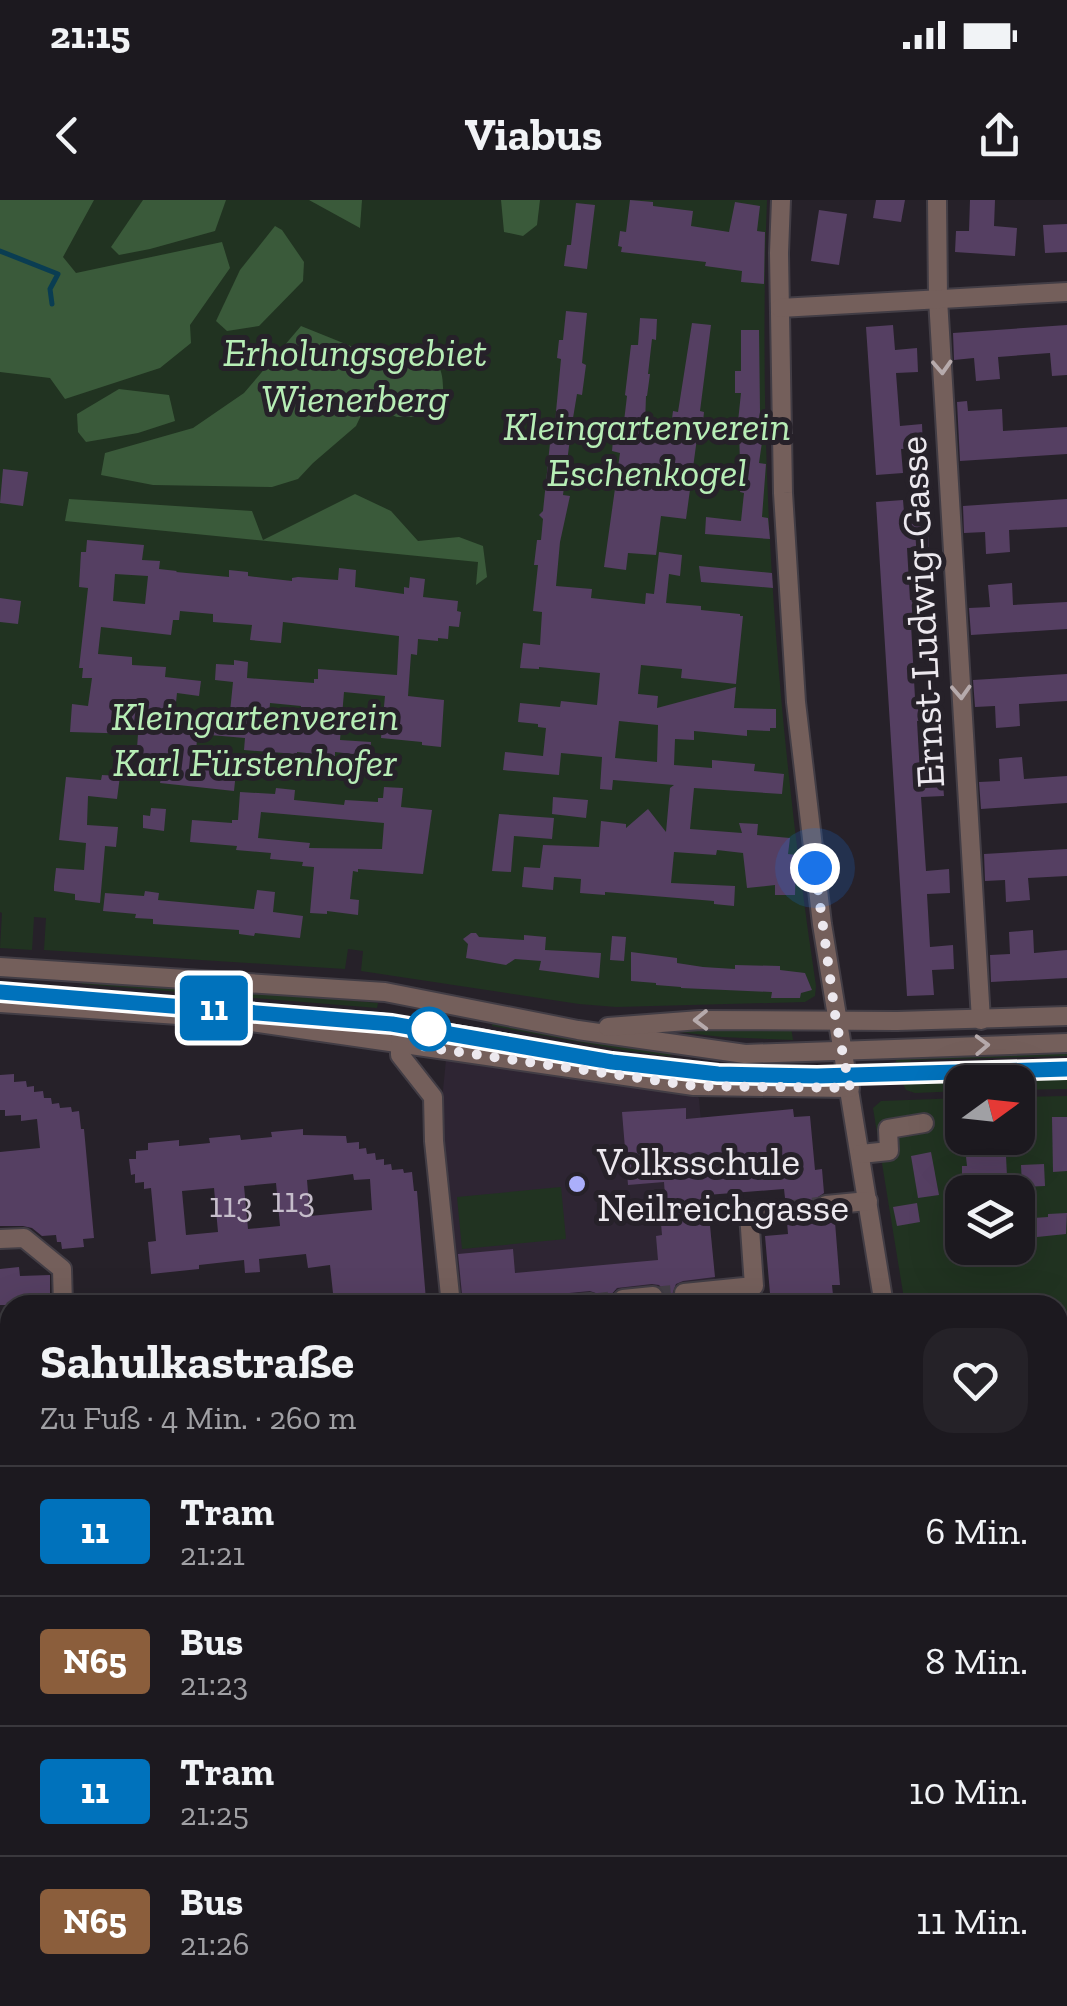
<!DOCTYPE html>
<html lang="de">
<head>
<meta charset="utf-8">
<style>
	body { margin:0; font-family:"Zilla Slab",serif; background:#252228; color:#f1f3f6; height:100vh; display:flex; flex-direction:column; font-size:38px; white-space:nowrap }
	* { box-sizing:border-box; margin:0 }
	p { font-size:32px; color:#a0a0a4 }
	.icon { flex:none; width:55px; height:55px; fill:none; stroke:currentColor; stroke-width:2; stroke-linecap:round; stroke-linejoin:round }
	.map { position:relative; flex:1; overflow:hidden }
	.drawer { position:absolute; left:0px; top:1095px; width:1068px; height:712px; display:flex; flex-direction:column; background:#1c191f; border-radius:30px 30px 0 0; box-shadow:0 10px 40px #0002,0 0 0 2px #3a383d }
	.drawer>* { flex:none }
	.badge { padding:0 20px; border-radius:8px; font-size:35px; line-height:65px }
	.needle { width:65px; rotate:75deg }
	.tools { position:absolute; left:945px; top:865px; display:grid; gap:20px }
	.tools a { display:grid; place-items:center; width:90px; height:90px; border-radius:20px; background:#1c191f; box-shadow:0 10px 40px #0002,0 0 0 2px #3a383d; font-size:50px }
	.you { position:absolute; width:50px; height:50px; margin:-25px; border:8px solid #fff; border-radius:50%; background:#1a73e8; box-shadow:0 0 0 15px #1a73e833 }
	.map>.badge { position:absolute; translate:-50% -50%; box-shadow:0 0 0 5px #fff }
	.round { display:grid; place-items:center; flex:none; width:105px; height:105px; border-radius:30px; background:#252228 }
	.summary { display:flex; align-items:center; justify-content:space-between; height:170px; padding:0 40px }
	h1 { font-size:48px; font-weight:700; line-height:75px }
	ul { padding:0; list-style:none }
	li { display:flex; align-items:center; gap:30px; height:130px; padding:0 40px; border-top:2px solid #3a383d }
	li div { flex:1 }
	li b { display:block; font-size:38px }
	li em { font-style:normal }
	li .badge { min-width:110px; font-weight:700; text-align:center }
	.status { display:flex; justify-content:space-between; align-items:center; height:70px; padding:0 50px; background:#1c191f; direction:ltr }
	.status svg { height:28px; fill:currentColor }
	header { display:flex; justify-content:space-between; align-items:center; height:130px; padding:0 40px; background:#1c191f; font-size:45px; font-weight:700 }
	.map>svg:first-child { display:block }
	.built { fill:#2e2533 }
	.green { fill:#213321; fill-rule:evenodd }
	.forest { fill:#3a5a3a }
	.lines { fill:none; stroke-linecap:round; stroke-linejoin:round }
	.stream { stroke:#0a3d52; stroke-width:5 }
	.building { fill:#553f62; fill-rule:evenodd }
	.minor-tunnel { stroke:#443f47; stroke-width:18; stroke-dasharray:18 9; stroke-linecap:butt }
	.minor-casing { stroke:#423d45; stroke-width:22 }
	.major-casing { stroke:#423d45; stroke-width:28 }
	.minor { stroke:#745f5b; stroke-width:18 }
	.major { stroke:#c79b92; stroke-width:22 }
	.tram { stroke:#d8d4da; stroke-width:2.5 }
	.oneway { stroke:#b6aaac }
	.line-casing { stroke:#fff; stroke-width:22 }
	.line { stroke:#0072bc; stroke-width:15 }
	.walk { stroke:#ece8ee; stroke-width:10; stroke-dasharray:0 18 }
	.stop-dot { fill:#fff; stroke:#0072bc; stroke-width:5 }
	.poi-dot { fill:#abaffb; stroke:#262129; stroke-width:4 }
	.labels { text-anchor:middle; stroke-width:10; stroke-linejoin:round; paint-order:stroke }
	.number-label { font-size:35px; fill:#c6becb }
	.park-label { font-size:40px; font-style:italic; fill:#b7eeb6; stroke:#262129 }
	.street-label { font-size:40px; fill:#ece8ee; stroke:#262129 }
	.poi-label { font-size:40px; fill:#ece8ee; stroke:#262129; text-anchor:start }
</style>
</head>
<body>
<div class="status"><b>21:15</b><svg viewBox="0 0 49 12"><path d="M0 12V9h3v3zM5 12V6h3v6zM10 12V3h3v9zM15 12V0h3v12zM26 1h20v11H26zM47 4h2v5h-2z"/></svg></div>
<header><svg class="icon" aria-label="back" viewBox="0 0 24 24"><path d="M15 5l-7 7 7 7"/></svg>Viabus<svg class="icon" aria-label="share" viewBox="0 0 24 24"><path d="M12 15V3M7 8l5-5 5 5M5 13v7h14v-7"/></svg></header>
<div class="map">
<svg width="1067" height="1806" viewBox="0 0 1067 1806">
	<rect width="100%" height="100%" fill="#262129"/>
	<g class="built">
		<path d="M447,849L694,886L699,899L715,1081L501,1101V1105H460L441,911Z"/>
		<path d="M1067,1463V1695H1058V1464Z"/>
	</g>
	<g class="green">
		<path d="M0,0H767C757,262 777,527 816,786L815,796L805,802L616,807L579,804L361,771L363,751L348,749L345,769L44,750L46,718L34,717L32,750L0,748L2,713L0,712Z"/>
		<path d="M81,781L234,790L378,803L377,808L82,784Z"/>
		<path d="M493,821L671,854L670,856L623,850L492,826Z"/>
		<path d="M791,827L793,840L722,837L671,831V829Z"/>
		<path d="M389,828L561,858V860L388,836Z"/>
		<path d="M1067,851V856L911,860L910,862H896V856Z"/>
		<path d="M1067,874V889L1018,890V882H962V891L915,893L906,890L900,878Z"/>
		<path d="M1067,896V1463L1058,1464V1105H905L873,908L881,901L962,898V938H1018V897ZM962,992H1018V1048H962Z"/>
		<path d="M561,987L566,1039L462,1049L457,997Z"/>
		<path d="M471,1798H538L484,1806H418Z"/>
		<path d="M709,1798H800L802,1806H649Z"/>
		<path d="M811,1798H963L962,1806H813Z"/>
	</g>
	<g class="forest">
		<path d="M0,0H94L63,57L76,73L222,42L230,68L190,125L191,143L160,168L65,199L50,178L0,172Z"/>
		<path d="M143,0H226L215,31L150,49L119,55L111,47Z"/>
		<path d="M309,0H362L360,28Z"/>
		<path d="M501,0H540L537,25L523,36L504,32Z"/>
		<path d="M275,26L282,30L304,62L303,81L259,126L227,131L216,121L240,70Z"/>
		<path d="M301,126L373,155L387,174L416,143C436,161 444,164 443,193L418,217H397L366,205L356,226L313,263L298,279L272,287L153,285L101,275L105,253L193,228L244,193Z"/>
		<path d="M119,189L169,195L175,221L138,233L86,242L78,232L77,214Z"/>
		<path d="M355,294L391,311L418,341L459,337L483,346L487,377L476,385L478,362L65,321L69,299L252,311L263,340Z"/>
	</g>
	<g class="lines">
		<path class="stream" d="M0,51L58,74L50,89L52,104"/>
	</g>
	<g class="building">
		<path d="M630,0L653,2V6L693,11L691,26L729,32L735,2L760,6L757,31L765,32L764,84L741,82L742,71L705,66L706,62L621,52L622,47L618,46L620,31L626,32Z"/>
		<path d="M876,0H905L901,22L873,18Z"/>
		<path d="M970,0H995L994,26L1017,28L1015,56L955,52L956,31H969Z"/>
		<path d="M576,3L595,5L587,69L564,66L567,45H571Z"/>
		<path d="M819,10L847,14L839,65L811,61Z"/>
		<path d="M1067,24V52L1045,53L1043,25Z"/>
		<path d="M566,111L587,113L582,163L586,165L582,195L577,194L571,230L563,295L570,296L560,342L556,386L592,389L591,398L645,404L646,393L654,394L659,352L682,355L680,376L669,374L666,403L701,406V410L740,414V416H743L736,484L681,478L682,469L641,465L638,494L658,496L657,508L736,487L734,508L776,509V528H770V531L747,530V536L694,531V540L675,539L674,565L712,568V560L755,564L754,571L784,574L782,594L694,588L690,629L742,633L739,623L758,624L757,635L790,638L788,654L796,655L795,695H775V685L747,688L743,653L717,650L716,655L674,652L671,683L735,686L734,706L714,704V701L605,692V695L580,693L581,679L554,677L553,690L522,687L524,667L540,668L543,645L599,647L601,621L626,624V628L648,609L666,632L670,588L674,585L613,580L612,590L600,589L602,557L561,553L559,575L503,570L505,552L543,556L546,528L538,527V524L518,522L520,503L560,507L561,501L597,505L600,473L539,467V469L520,468L523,443L540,445L542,412L533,411L538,365H534L537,340H541L543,319L539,315L543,311L550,243H553L561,159L557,158L559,140H563ZM619,521L658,525L657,562L615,558Z"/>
		<path d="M640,118L657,119L656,140L652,139L648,174H650L647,196H646L645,224L671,226L673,211L678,212L692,123L711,125L700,211L704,212L702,232L698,231L686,319L661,316L656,355L628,353L626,370L604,367L620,253L612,251L614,229L623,230L627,196L625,195L631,145H638Z"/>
		<path d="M893,125L895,150L917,148L918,172L896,173L900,226L922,224L923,248L901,249L903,273L876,275L866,127Z"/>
		<path d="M1067,125V175L1052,176L1050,153L998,157L1000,179L976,181L974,158L954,160L953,133Z"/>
		<path d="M741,130H759L760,212L757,234L763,235L759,263L766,264L762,317L768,318L770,339L705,334L706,317L741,321L744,293L740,292L743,263H740L739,231H737L741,193H735V171H741Z"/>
		<path d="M967,201L968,211L1002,209L1003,231L1067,227V254L960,261L957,202Z"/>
		<path d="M3,269L28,272L23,306L0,303Z"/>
		<path d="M1067,299V327L1009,330L1010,352L986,354L985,332L964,333L963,306Z"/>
		<path d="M903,300L905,324L927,323L929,347L907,348L910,400L932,399L934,422L911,424L915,498L937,496L939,520L917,521L920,574L942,572L944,596L921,597L926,671L949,669L950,693L927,694L930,747L953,745L954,769L932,770L934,795L907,796L876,302Z"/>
		<path d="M87,340L144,345L142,360L160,361L159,369L177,371L176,372L229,377V370L248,372V376L292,381V378L298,377L338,380L339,368L356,370L355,387L404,394V387L409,388L410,377L425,379L423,397L458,401L457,411L461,412L459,427L449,426L448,439L438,438V441L418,439L417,455L411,454L408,496L444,500L441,547L422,545V542L381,538L385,496L344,492L340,540L371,542L370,556L335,552V556L297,552V554L244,550L245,538L210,535L211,511L230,512L233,482L215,480L216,464L234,465V460L248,462L247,478L314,483V479H318V469L397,475L399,436L283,422L281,443L250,440L252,425L213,422V414L180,411L179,420H173L171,435L101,427L98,454L132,457V465L166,467L165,477L201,481L199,496L177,493L174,521L198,523L195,569L236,572L234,591L160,583L161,578L135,577L138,534L70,532L72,504L88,506L92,478H82L83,468H79L88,388L79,387L81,352H86ZM115,374L148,376L145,404L113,401ZM270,503L301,506L299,534L268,531Z"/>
		<path d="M699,366L772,373L773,388L701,382Z"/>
		<path d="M1012,383L1013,405L1067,402V429L971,435L969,408L990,407L988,385Z"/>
		<path d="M0,398L21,401L18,424L0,422Z"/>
		<path d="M1067,474V501L1019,504L1020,526L996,528L995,506L975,507L973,480Z"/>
		<path d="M1022,557L1024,579L1067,576V603L981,609L979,582L1000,581L999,559Z"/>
		<path d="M102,575L120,576L117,599L88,596L87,625L118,627L116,647L105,646L100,703L75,700V694L54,691V686L56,668L84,670L86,643L59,640L66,577L101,580Z"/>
		<path d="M384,587L403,588L401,607L432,610L423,674L358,669V672L353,671L350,699L359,700L358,715L327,711V714L310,713L314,667L302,666L303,662L270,659L271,653L236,650L237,646L190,642L192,620L232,623V620H238L240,592L275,594L276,588L295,590L294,600L344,605L345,600L378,602V598H383ZM261,612L384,623L382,649L309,648L310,643L258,638Z"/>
		<path d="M553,597L588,600L586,618L552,614Z"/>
		<path d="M151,608L166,609L164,631L143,628V615L150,616Z"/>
		<path d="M499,614L554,618L552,639L514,636L511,672L492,671Z"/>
		<path d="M1067,649V676L1028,678L1030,700L1006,702L1005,680L985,681L984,654Z"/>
		<path d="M257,690L275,692L273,712L303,716L300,738L255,733L254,736L239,734V730L153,724V719L135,718L136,714L103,711L105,693L144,696L145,691L159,693L158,700L254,709Z"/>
		<path d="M1033,730L1034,753L1067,750V778L991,782L990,755L1010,754L1009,732Z"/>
		<path d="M471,733H476L479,737L524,740V735L546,737L545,750L601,753L599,778L539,770L541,761L515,759L506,765L466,758L468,744L463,739Z"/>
		<path d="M612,736L626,737L624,761L610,760Z"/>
		<path d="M631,752L677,758V763L703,767L735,769V765L780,766V770L805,773L812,790L801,793L800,798H771L772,792L681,788V787L656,785V783L631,781Z"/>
		<path d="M14,874V882L26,881L27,887L34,886V892L43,891L44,898H51L52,904L59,903L60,908L71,907L72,912L79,911L81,929H84L94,1038L83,1039L84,1047L62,1049L61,1042H57L56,1035L42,1036L32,1028L23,1026H0V952L40,948L37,919L21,921V915L5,916V910H0V875Z"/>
		<path d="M686,908V919L793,909L794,917L810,916L815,970L822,969L824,993L815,999L814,1007L820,1016L827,1017V1023L835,1022L840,1085H832L834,1105H771L765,1036L788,1034L787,1022L794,1019L798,1010L795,1002L785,998L784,989L707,995L715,1077L683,1081L676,1084L672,1095L675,1101L682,1105H661L665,1096L664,1090L659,1085L652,1084L617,1088L611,1095L612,1105H603L601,1095L590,1091L559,1094L553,1105H528V1098L463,1104L458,1054L513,1049L515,1073L658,1060L656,1036L662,1035L660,1012L666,1011L664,982L628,985L622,912Z"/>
		<path d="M1052,917H1067V971L1053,972Z"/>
		<path d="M303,929V935L346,936L347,943L359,942V949L366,948L367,954L375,953L376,960L384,959V965L391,964L392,970L403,969L404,973L412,972L414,991H417L426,1100L416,1101V1105H337L336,1093H333L330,1065L308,1068L306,1054L259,1059L260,1072L245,1073L244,1060L199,1065V1069L151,1074L148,1042L156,1041L151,988L144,989V982L135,983V974L131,975L129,959H136V951L148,950V943L179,940V946L210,943L209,938L240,935L241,940L272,937L271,932ZM353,974L354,980L370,979L372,1010L310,1016L307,980ZM276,983L280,1026L248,1029L244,986ZM214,988L218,1032L186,1035L182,991Z"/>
		<path d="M964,938H983L984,956H1006L1007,976L985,977V984H962V966H967Z"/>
		<path d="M931,952L939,995L918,998L911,956Z"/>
		<path d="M1044,964L1045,986L1022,987L1021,965Z"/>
		<path d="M917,1003L920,1022L897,1026L893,1007Z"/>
		<path d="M1067,1013L1066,1034L1018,1039V1019L1048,1017V1014Z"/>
		<path d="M19,1067L20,1076L50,1075V1105H0V1069Z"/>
	</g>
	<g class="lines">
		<g class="minor-tunnel">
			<path d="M786,1010L826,1005"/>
			<path d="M653,1096L684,1093"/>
			<path d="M591,1103L623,1099"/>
		</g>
		<defs>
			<g id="minor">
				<path d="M781,0L779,53L783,293L796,502L822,724L884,1105"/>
				<path d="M937,0L938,99L981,820"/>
				<path d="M780,108L1067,92"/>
				<path d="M0,767L385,792L578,830L745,854L1067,843"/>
				<path d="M0,803L223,818L694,886L850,888"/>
				<path d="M608,827L700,820L897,821L1067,816"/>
				<path d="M400,844V855L433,897L434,941L451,1105"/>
				<path d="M861,954L889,951L888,929L924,923"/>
				<path d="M826,1005L868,1001"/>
				<path d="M0,1039L24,1038L62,1069L63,1105"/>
				<path d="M684,1093L754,1086L749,1014L786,1010"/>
				<path d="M623,1099L653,1096"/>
				<path d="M565,1105L591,1103"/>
				<path d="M0,1316L10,1318"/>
				<path d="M0,1617L10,1618"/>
				<path d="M1058,1772L1067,1773"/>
				<path d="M977,1798L980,1806"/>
				<path d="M530,1806L593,1798"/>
			</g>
			<g id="major">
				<path d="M1058,1717H1067"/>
				<path d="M1058,1746H1067"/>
				<path d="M130,1806L183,1798"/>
				<path d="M341,1806L396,1798"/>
			</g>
		</defs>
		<use href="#minor" class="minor-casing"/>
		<use href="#major" class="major-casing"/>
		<use href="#minor" class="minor"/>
		<use href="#major" class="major"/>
		<path class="tram" d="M0,784L384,814L480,829L582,849L700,864L805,868L1067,860"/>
	</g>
	<defs><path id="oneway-chevron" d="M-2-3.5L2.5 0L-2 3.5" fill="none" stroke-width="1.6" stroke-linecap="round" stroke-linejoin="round" transform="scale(2.5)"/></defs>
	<g class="oneway">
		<use href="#oneway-chevron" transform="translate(942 167) rotate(87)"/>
		<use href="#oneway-chevron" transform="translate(961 492) rotate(87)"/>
		<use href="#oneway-chevron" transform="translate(701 820) rotate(179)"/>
		<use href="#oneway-chevron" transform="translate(982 845) rotate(-2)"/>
	</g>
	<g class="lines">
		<defs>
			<path id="line" d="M0,792L392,824L612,862L718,874L817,876L1067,869"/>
		</defs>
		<use href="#line" class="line-casing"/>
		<use href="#line" class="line"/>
		<path class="walk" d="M429,829L424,847L694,886L850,888L836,821L815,668"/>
	</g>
	<circle class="stop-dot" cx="429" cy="829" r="20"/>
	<circle class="poi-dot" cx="577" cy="984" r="10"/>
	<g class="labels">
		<g class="number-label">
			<text x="293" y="1012">113</text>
			<text x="231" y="1017">113</text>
		</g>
		<g class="park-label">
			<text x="355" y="166">Erholungsgebiet<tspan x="355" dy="46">Wienerberg</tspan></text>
			<text x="647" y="240">Kleingartenverein<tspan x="647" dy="46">Eschenkogel</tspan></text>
			<text x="255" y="530">Kleingartenverein<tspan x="255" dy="46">Karl Fürstenhofer</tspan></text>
		</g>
		<g class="street-label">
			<text transform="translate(921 412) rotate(-93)" y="14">Ernst-Ludwig-Gasse</text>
		</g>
		<g class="poi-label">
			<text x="597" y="975">Volksschule<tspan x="597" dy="46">Neilreichgasse</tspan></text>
		</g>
	</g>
</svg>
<div class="tools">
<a><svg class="needle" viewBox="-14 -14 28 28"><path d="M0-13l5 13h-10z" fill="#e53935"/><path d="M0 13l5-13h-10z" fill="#a0a0a4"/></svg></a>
<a><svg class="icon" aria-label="layers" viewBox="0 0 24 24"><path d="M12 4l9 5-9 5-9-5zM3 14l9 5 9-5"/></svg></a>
</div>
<div class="you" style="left:815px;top:668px"></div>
<b class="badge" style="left:214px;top:808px;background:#0072bc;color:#fff">11</b>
<section class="drawer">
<div class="summary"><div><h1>Sahulkastraße</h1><p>Zu Fuß · 4 Min. · 260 m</p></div><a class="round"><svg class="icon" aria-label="heart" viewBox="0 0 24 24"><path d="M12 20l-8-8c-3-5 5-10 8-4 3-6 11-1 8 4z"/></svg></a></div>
<ul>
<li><span class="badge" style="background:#0072bc;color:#fff">11</span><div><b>Tram</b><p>21:21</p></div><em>6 Min.</em></li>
<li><span class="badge" style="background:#8b5e3c;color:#fff">N65</span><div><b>Bus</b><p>21:23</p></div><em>8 Min.</em></li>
<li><span class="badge" style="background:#0072bc;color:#fff">11</span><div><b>Tram</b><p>21:25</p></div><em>10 Min.</em></li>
<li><span class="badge" style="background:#8b5e3c;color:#fff">N65</span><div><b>Bus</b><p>21:26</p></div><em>11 Min.</em></li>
</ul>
</section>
</div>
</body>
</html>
